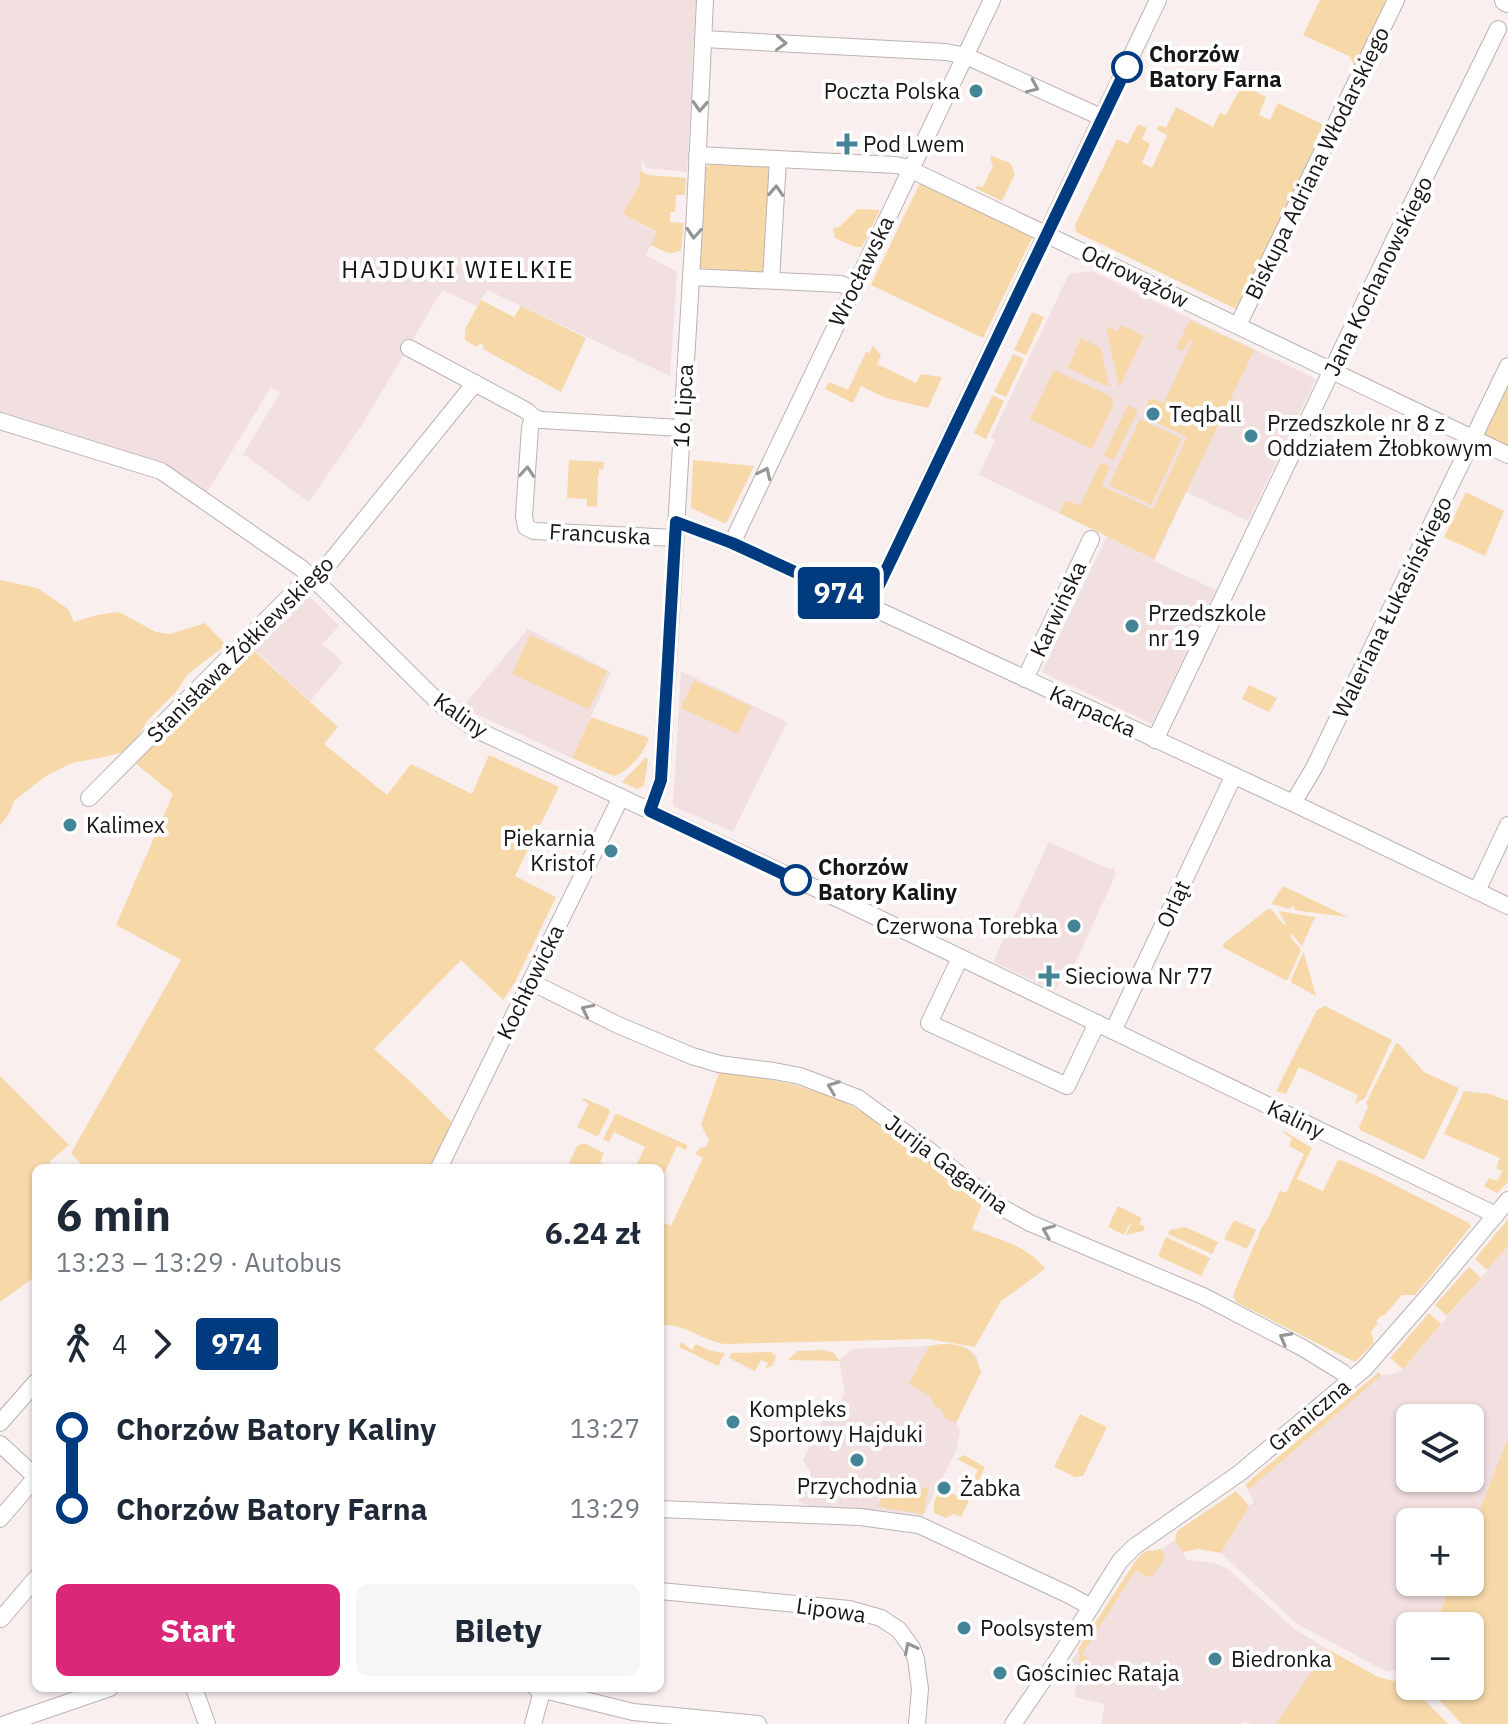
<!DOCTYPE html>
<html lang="pl">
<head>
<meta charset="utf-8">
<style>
	body { margin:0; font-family:"IBM Plex Sans",sans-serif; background:#f6f6f7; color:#1f2937; height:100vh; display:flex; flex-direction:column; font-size:30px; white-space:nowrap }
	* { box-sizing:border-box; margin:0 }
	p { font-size:26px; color:#747a83 }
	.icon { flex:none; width:44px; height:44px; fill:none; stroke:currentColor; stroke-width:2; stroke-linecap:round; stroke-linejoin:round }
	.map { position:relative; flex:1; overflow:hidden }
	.side { position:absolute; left:32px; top:1164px; width:632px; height:528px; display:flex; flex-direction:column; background:#fff; border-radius:12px; box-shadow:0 2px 6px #0004 }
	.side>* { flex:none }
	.badge { padding:0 16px; border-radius:6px; font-size:28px; line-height:52px }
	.controls { position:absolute; left:1396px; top:1404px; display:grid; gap:16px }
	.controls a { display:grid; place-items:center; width:88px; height:88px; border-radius:12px; background:#fff; box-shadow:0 2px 6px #0004; font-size:40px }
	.map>.badge { position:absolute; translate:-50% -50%; box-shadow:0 0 0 4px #fff }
	.legs { display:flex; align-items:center; gap:12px; height:88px; padding:0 24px; font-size:26px }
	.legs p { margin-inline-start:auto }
	.overview { display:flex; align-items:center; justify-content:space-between; height:136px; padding:0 24px }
	h1 { font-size:44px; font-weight:800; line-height:60px }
	.primary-button { display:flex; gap:16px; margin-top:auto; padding:16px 24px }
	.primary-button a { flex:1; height:92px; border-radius:12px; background:#db2777; color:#fff; font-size:32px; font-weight:800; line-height:92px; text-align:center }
	.primary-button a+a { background:#f6f6f7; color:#1f2937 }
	ul { padding:0 24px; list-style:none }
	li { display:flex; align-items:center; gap:28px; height:80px; font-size:30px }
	li i { display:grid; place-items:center; width:12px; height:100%; margin:0 10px; background:currentColor }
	li i::after { content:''; width:20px; height:20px; margin:-10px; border:6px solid; border-radius:50%; background:#fff }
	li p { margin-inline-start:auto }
	li:first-child i { background:linear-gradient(#0000 50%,currentColor 0) }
	li:last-child i { background:linear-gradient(currentColor 50%,#0000 0) }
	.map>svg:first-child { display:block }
	.built { fill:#f2dfe0; fill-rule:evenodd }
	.green { fill:#f7d8a9 }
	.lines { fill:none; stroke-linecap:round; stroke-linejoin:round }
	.street-casing { stroke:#bbb2b2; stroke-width:18 }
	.secondary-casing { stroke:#bbb2b2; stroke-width:24 }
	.street { stroke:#fff; stroke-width:16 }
	.secondary { stroke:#fff; stroke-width:22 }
	.oneway { stroke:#979696 }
	.line-1-casing { stroke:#fff; stroke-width:18 }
	.line-1 { stroke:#003b80; stroke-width:12 }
	.stop-1-dot { fill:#fff; stroke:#003b80; stroke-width:4 }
	.poi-dot { fill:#448497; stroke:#fff; stroke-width:3 }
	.labels { text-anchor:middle; stroke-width:8; stroke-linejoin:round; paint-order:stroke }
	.stop-label { font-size:22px; font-weight:bold; fill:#181515; stroke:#fff; text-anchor:start }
	.poi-label { font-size:22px; fill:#181515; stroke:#fff; text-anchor:start }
	.street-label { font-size:22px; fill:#181515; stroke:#fff }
	.neighbourhood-label { font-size:24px; letter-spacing:2px; fill:#181515; stroke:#fff }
</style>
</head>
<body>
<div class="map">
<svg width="1508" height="1724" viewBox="0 0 1508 1724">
	<rect width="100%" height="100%" fill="#f9efef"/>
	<g class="built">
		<path d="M0,0H696L687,172L646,168L642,160L640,184L623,214L657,233L646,255L677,272L670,376L487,290L477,306L442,290L363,423L309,502L243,454L280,393L271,387L206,494L0,413Z"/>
		<path d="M1092,271L1316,379L1248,521L1186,492L1154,561L1216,590L1152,724L1042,672L1107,536L979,475L995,440L991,438L1069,274Z"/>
		<path d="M304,591L339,626L322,644L343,662L310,701L249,645Z"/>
		<path d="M528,629L611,672L572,758L472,712L464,705Z"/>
		<path d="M681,671L787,722L733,832L675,807L673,804Z"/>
		<path d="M1049,842L1109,869L1114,868L1116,874L1065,985L1059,982L1055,991L993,962Z"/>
		<path d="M1508,1246V1437L1470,1535V1522H1410V1582H1452L1439,1615L1432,1626H1410V1664L1408,1667L1387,1672L1296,1623L1221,1553L1249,1506L1254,1502L1248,1490L1381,1376L1396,1373L1403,1369ZM1410,1418H1470V1478H1410Z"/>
		<path d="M942,1344L965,1347L976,1355L981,1372L956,1423L960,1431L956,1451L921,1519L859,1511L813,1507L798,1502L811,1473L803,1460L827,1412L836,1411L845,1392L839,1360L852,1349L929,1346Z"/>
		<path d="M1175,1540L1187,1560L1213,1563L1227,1568L1293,1628L1327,1649L1276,1724H1253L1243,1721L1241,1724H1101L1105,1704L1074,1697L1077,1682L1061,1677L1136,1560L1148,1551H1158Z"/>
	</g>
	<g class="green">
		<path d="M1320,0H1386L1355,66L1349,56L1303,35Z"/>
		<path d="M1242,85L1266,97L1259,115L1270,120L1278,103L1326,126L1236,309L1076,232L1075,225L1117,139L1128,144L1138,124L1147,128L1142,139L1150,144L1142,163L1152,168L1167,135L1157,130L1159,125L1166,128L1176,107L1213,127L1220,113L1226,115Z"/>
		<path d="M992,156L1010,163L1015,174L1002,201L975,188L977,186L983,187L993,166L990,158Z"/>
		<path d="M712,164L765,166L770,171L764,271L761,272L701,268L699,265L705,167Z"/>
		<path d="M640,170L647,175L686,178L685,195H676L675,212H670V222L684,223L681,250C670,257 661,250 651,245L657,232L623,214L640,184Z"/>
		<path d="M921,181L1034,234L983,338L871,285Z"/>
		<path d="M858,209L880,210L862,247H855L835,238L833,228L839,227Z"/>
		<path d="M481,300L514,317L521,306L586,338L561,392L483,349L484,346L480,343L477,347L465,340V329Z"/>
		<path d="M1032,312L1044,317L1026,355L1014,350Z"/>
		<path d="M1190,320L1254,350L1154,559L1059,513L1066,500L1080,506L1101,462L1110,467L1102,486L1153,509L1187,437L1142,416L1150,398L1164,403L1193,340L1190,339L1183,351L1176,348Z"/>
		<path d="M1121,325L1144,336L1119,388L1106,326L1117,332Z"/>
		<path d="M1081,338L1101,348L1109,387L1068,368Z"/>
		<path d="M873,346L881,355L877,364L916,383L921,374L942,377L928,408L886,398L861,386L853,403L825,389L829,382L848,390L866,352L869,353Z"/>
		<path d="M1013,354L1024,359L1006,397L994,392Z"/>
		<path d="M1054,370L1112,397L1113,406L1092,449L1030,419Z"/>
		<path d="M1508,382V447L1485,435L1484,431Z"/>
		<path d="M993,395L1004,401L986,439L974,433Z"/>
		<path d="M1128,405L1138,410L1114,460L1104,455Z"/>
		<path d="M1140,419L1182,439L1151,505L1109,485Z"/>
		<path d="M569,460L604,462L603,469H599V476L597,477L598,481L597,507L587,506V499L567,498Z"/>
		<path d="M693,460L754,466L726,524L691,508Z"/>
		<path d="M1466,492L1504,511L1485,556L1444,537Z"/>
		<path d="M0,580L37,588L68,609L74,622L97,615L119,612L156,632L170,634L205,623L226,645L188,674L175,693L147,721L135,742L124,752L104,757L72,763L46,776L14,801L10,812L0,826Z"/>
		<path d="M530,635L607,671L589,709L512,674Z"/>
		<path d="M253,650L338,727L324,744L387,795L411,764L472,794L489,755L559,787L515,876L556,897L514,984L503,1000L461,960L374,1049L411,1082L452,1122L429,1168H84L71,1153L181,960L116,925L173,794L134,762Z"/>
		<path d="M694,680L751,706L738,734L681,708Z"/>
		<path d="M1249,685L1277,698L1269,712L1242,699Z"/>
		<path d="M591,717L649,738C644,753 629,771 614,776L572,758Z"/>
		<path d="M646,757L648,760L644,786L637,789L622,782Z"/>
		<path d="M1283,886L1348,917L1294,910L1295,907H1291L1290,909L1271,904Z"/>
		<path d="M1269,908C1276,912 1278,921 1286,925L1279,911L1315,917L1302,946L1291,933L1290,936L1301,950L1288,979L1285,980L1224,948L1223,944Z"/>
		<path d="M1303,952L1304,953L1316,996L1292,983L1291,980Z"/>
		<path d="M1325,1006L1392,1040L1365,1098L1355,1104L1358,1095L1299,1067L1286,1094L1276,1091L1317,1010Z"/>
		<path d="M1396,1043L1399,1044L1424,1072L1459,1088L1424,1160L1360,1130L1359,1127L1368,1107L1366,1103Z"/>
		<path d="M720,1070L791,1084L835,1097L866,1114L928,1160L982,1204L972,1229C997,1239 1029,1246 1045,1269L1001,1301L975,1347L928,1339L724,1344C700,1340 684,1323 660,1325V1225L662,1222L671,1226L703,1158L695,1154L701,1147H706L708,1142H710L701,1125Z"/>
		<path d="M0,1076L69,1145L49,1162L55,1168H36V1276L0,1302Z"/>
		<path d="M1464,1091L1490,1094L1508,1101V1182L1497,1193L1484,1186L1489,1178L1498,1181L1502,1171L1496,1168L1500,1158L1444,1134Z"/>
		<path d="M583,1098L609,1109L610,1112L599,1135L596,1136L577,1127L589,1104L582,1100Z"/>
		<path d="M618,1114L687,1145L686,1150L677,1146L660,1183V1168H635L645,1147L614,1132L609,1142L603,1139L615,1115Z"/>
		<path d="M1284,1131L1312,1148L1297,1179L1323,1191L1338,1160L1343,1161L1375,1175L1467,1222L1471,1226L1415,1295H1402L1384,1316L1382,1315L1376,1321L1378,1323L1371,1332L1374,1343L1355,1362L1236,1302L1233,1295L1262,1227L1267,1220L1280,1191L1286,1193L1304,1154L1289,1146L1292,1138L1285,1134Z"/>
		<path d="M584,1143L604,1153L600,1162L612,1168H567L577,1146Z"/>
		<path d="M1118,1206L1142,1218L1139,1224L1145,1227L1143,1231L1126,1235L1131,1224L1130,1223L1124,1235L1108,1227Z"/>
		<path d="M1508,1219V1246L1487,1270L1475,1259Z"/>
		<path d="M1234,1220L1256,1230L1247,1249L1224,1239Z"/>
		<path d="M1185,1227L1218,1242L1212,1254L1168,1234L1170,1230Z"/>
		<path d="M1166,1237L1210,1258L1201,1276L1158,1256Z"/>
		<path d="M1469,1267L1481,1278L1447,1316L1435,1305Z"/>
		<path d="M1429,1313L1441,1324L1403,1369L1390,1358Z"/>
		<path d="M681,1342L692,1350L696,1344L711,1351L725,1353L718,1366L679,1347Z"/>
		<path d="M942,1344C966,1344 974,1349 981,1372L956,1423L944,1417L942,1410L935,1406L930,1396L909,1384L929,1346Z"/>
		<path d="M824,1350L834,1353L840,1361L788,1360L798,1351Z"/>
		<path d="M771,1352L776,1356L773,1365L765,1369L768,1363L761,1360L755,1371L729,1358L731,1353Z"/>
		<path d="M1379,1372L1381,1376L1248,1490L1246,1487L1247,1483Z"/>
		<path d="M1080,1414L1107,1427L1083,1476L1075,1477L1054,1467Z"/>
		<path d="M1508,1437V1724H1462L1426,1686H1470V1626H1432L1439,1615L1452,1582H1470V1535Z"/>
		<path d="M964,1455L985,1467L961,1517L954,1514L946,1518L934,1513V1502L940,1490L943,1489L964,1499L978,1470L957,1459Z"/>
		<path d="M890,1483H893L919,1495L924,1487L928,1489L924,1514L878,1507L885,1489Z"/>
		<path d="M1236,1491L1249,1506L1221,1553L1199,1549L1183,1552L1175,1540L1177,1531Z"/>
		<path d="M1161,1549L1165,1558L1152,1576L1147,1577L1136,1570L1082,1654L1090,1660L1085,1664L1078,1660L1080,1656L1078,1649L1133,1565C1137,1560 1141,1553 1147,1551C1152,1550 1156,1551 1161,1549Z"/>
		<path d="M1327,1649L1378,1677L1410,1685L1448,1724H1276Z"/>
	</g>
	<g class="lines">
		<defs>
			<g id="street">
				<path d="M703,39L946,52L966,56L1103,118"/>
				<path d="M697,155L896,165L905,167L1508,455"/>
				<path d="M691,277L841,284L852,289"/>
				<path d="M771,280L778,159"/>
				<path d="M1238,325L1396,0"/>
				<path d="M409,348L527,411L533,417L541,420L681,428"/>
				<path d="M533,417L530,428L524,516L526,527L534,531L675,538"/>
				<path d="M0,421L161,471L301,568L322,587L440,704L475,729L847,903L1496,1215"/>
				<path d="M676,522L732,543L869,606L1293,803L1508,906"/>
				<path d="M732,543L992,0"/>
				<path d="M869,606L1158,0"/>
				<path d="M1025,679L1091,539"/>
				<path d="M1155,740L1397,234L1498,29"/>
				<path d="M89,798L299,587L323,571L475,383"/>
				<path d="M1293,803L1314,768L1508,366"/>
				<path d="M650,811L661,780L695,211L705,0"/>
				<path d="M1477,891L1508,825"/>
				<path d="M960,958L929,1023L1067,1086L1097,1023"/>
				<path d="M531,982L618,1025L692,1056L719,1064L774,1071L800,1076L858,1098L930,1151L999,1206L1030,1223L1203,1296L1303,1348L1342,1372L1350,1380"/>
				<path d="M1113,1031L1233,777"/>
				<path d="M439,1168L621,797"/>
				<path d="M0,1423L36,1382"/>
				<path d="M0,1444L36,1477"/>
				<path d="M660,1509L860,1517L919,1525L1069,1595L1091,1607"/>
				<path d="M0,1519L36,1477"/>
				<path d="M660,1591L849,1609L881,1618L899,1630L912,1648L916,1659L920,1689L917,1724"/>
				<path d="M1,1619L36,1578"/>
				<path d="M194,1688L207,1724"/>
				<path d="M536,1688L633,1712L758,1724"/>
				<path d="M5,1724L110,1688"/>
				<path d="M533,1724L543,1688"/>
				<path d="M1013,1724L1060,1656L1120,1561L1134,1547L1241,1472L1365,1368L1428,1296L1508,1200"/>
			</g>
			<path id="secondary" d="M1506,0L1508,1"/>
		</defs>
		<use href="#street" class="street-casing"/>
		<use href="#secondary" class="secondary-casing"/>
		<use href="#street" class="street"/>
		<use href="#secondary" class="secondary"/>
	</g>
	<defs><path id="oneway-chevron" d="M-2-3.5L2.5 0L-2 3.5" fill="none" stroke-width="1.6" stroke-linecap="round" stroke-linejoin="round" transform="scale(2)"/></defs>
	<g class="oneway">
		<use href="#oneway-chevron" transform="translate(781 43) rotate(3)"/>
		<use href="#oneway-chevron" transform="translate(1033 87) rotate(24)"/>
		<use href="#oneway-chevron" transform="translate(700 106) rotate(93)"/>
		<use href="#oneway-chevron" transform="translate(776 191) rotate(-87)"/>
		<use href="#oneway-chevron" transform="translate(694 233) rotate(94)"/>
		<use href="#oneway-chevron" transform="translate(527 472) rotate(-86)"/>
		<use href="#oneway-chevron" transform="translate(765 473) rotate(-65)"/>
		<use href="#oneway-chevron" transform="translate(587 1010) rotate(-154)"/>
		<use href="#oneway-chevron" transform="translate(833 1087) rotate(-159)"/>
		<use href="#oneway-chevron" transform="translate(1048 1231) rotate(-158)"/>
		<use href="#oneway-chevron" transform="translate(1285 1338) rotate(-151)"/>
		<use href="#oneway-chevron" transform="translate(910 1648) rotate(-117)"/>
	</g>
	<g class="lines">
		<defs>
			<path id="line-1" d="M796,880L650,811L661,780L676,522L732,543L869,606L1127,67"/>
		</defs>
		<use href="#line-1" class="line-1-casing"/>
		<use href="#line-1" class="line-1"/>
	</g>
	<g class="stop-1-dot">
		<circle cx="1127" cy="67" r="14"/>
		<circle cx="796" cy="880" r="14"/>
	</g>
	<g class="poi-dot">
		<circle cx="976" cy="91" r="8"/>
		<path d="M843 132h8v8h8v8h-8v8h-8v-8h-8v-8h8z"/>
		<circle cx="1153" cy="414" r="8"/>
		<circle cx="1251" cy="436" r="8"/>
		<circle cx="1132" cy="626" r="8"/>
		<circle cx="70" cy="825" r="8"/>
		<circle cx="611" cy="851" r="8"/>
		<circle cx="1074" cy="926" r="8"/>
		<path d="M1045 964h8v8h8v8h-8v8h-8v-8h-8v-8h8z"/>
		<circle cx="733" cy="1422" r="8"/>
		<circle cx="857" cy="1460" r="8"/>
		<circle cx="944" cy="1488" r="8"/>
		<circle cx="964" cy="1628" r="8"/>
		<circle cx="1215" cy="1659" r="8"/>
		<circle cx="1000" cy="1673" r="8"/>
	</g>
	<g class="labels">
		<g class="stop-label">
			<text x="1149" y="62">Chorzów<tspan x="1149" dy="25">Batory Farna</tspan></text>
			<text x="818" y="875">Chorzów<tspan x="818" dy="25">Batory Kaliny</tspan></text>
		</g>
		<g class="poi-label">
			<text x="960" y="99" text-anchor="end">Poczta Polska</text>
			<text x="863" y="152">Pod Lwem</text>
			<text x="1169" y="422">Teqball</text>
			<text x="1267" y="431">Przedszkole nr 8 z<tspan x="1267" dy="25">Oddziałem Żłobkowym</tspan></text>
			<text x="1148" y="621">Przedszkole<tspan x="1148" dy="25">nr 19</tspan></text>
			<text x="86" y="833">Kalimex</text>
			<text x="595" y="846" text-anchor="end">Piekarnia<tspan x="595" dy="25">Kristof</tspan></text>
			<text x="1058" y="934" text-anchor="end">Czerwona Torebka</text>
			<text x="1065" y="984">Sieciowa Nr 77</text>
			<text x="749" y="1417">Kompleks<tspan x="749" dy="25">Sportowy Hajduki</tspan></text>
			<text x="857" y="1494" text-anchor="middle">Przychodnia</text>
			<text x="960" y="1496">Żabka</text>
			<text x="980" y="1636">Poolsystem</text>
			<text x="1231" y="1667">Biedronka</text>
			<text x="1016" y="1681">Gościniec Rataja</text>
		</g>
		<g class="street-label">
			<text transform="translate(1317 163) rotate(-64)" y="8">Biskupa Adriana Włodarskiego</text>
			<text transform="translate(861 271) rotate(-64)" y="8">Wrocławska</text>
			<text transform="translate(1135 276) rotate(26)" y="8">Odrowążów</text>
			<text transform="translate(1378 276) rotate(-64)" y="8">Jana Kochanowskiego</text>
			<text transform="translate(683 406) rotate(-87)" y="8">16 Lipca</text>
			<text transform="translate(600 534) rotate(3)" y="8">Francuska</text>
			<text transform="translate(1392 607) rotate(-64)" y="8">Waleriana Łukasińskiego</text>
			<text transform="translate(1058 609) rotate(-65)" y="8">Karwińska</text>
			<text transform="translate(240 649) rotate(-45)" y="8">Stanisława Żółkiewskiego</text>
			<text transform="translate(1093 711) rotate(25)" y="8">Karpacka</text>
			<text transform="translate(461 715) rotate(35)" y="8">Kaliny</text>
			<text transform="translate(1173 904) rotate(-65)" y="8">Orląt</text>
			<text transform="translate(530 982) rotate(-64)" y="8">Kochłowicka</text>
			<text transform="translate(1296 1119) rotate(26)" y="8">Kaliny</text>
			<text transform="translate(947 1164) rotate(37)" y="8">Jurija Gagarina</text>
			<text transform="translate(1309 1415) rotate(-40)" y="8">Graniczna</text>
			<text transform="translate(831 1610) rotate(8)" y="8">Lipowa</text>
		</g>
		<g class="neighbourhood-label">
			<text x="458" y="278">HAJDUKI WIELKIE</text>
		</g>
	</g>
</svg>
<div class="controls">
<a><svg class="icon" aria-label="layers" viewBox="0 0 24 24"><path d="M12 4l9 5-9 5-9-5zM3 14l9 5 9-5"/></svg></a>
<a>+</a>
<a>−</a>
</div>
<b class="badge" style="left:839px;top:593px;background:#003b80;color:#fff">974</b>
<section class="side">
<div class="overview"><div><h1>6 min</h1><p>13:23 – 13:29 · Autobus</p></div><b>6.24 zł</b></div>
<div class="legs"><svg class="icon" aria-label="walk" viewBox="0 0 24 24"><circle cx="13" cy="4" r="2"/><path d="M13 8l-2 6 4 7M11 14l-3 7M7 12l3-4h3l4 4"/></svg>4<svg class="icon" aria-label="forward" viewBox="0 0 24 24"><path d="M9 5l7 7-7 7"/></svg><b class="badge" style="background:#003b80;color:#fff">974</b></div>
<ul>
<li><i style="color:#003b80"></i><b>Chorzów Batory Kaliny</b><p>13:27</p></li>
<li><i style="color:#003b80"></i><b>Chorzów Batory Farna</b><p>13:29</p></li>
</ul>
<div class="primary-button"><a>Start</a><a>Bilety</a></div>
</section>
</div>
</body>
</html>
